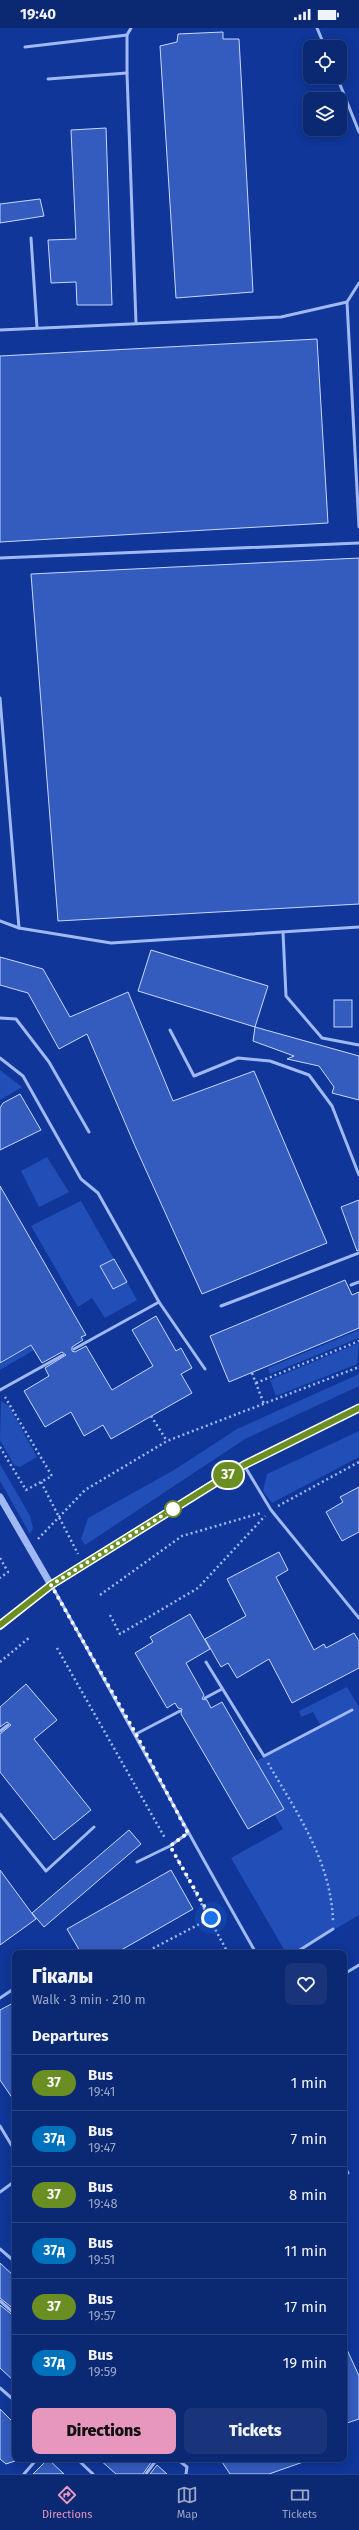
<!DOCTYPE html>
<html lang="en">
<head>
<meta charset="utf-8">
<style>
	body { margin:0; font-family:"Fira Sans",sans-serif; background:#19347a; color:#f1f3f6; height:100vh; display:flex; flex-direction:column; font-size:15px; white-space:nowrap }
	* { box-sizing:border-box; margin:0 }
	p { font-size:13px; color:#9aa6c4 }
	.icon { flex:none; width:22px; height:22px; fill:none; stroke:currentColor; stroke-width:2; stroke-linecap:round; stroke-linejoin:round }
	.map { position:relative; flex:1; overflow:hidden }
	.sheet { position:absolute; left:12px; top:1922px; width:335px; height:512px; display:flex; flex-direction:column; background:#0b2872; border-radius:8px; box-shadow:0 2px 10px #0003,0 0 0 1px #2b4484 }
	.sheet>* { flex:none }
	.badge { padding:0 8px; border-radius:13px; font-size:14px; line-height:26px }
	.controls { position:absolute; left:303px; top:12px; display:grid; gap:8px }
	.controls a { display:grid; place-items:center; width:44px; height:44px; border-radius:8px; background:#0b2872; box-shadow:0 2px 10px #0003,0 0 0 1px #2b4484; font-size:20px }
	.you { position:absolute; width:20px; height:20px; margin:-10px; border:3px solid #fff; border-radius:50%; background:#1a73e8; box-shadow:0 0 0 6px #1a73e833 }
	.map>.badge { position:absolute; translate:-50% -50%; box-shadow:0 0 0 2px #fff }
	h2 { padding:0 20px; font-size:15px; line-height:36px }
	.round { display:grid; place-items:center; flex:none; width:42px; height:42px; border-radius:8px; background:#19347a }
	.summary { display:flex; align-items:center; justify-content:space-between; height:68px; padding:0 20px }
	h1 { font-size:19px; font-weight:800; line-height:30px }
	.action { display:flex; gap:8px; margin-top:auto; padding:8px 20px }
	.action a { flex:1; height:46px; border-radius:8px; background:#e797bd; color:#111; font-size:16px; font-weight:800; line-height:46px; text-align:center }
	.action a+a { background:#19347a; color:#f1f3f6 }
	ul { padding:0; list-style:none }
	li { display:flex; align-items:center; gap:12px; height:56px; padding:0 20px; border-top:1px solid #2b4484 }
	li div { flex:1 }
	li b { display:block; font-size:15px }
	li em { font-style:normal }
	li .badge { min-width:44px; font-weight:700; text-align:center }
	.status { display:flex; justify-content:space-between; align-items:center; height:28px; padding:0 20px; background:#0b2872; direction:ltr }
	.status svg { height:11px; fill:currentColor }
	.tabs { display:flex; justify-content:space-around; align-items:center; height:56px; border-top:1px solid #2b4484; background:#0b2872; font-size:11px; color:#9aa6c4 }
	.tabs a { display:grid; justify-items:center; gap:2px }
	.tabs .current { color:#e797bd }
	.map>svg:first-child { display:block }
	.green { fill:#224eb7 }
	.building { fill:#345cbe; stroke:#c8d8fe }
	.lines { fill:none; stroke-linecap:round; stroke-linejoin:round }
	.path { stroke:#a0b9f4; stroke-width:2.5; stroke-dasharray:2 3; stroke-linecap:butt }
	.service { stroke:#a0b9f4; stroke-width:3 }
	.tertiary { stroke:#a0b9f4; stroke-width:7 }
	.secondary { stroke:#d0dcfd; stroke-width:8 }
	.line-casing { stroke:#fff; stroke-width:9 }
	.line { stroke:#6b8e23; stroke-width:6 }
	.walk { stroke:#fff; stroke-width:4; stroke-dasharray:0 7.2 }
	.stop-dot { fill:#fff; stroke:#6b8e23; stroke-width:2 }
</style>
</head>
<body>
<div class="status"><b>19:40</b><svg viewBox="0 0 49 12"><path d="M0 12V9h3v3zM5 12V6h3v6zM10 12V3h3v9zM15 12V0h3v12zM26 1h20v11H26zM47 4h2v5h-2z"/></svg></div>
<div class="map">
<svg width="359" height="2446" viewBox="0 0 359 2446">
	<rect width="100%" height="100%" fill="#0f3698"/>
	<g class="green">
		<path d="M0,1042L22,1059L0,1072Z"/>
		<path d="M47,1129L69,1164L39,1179L21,1143Z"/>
		<path d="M81,1173L114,1231L100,1238L113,1261L127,1254L137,1272L105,1290L92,1270L78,1279L31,1198Z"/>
		<path d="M359,1302V1310L270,1346L268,1340Z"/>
		<path d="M359,1315L357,1336L276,1368L270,1352Z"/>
		<path d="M31,1318L34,1322L0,1342V1336Z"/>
		<path d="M359,1346V1358L245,1411L85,1517L81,1511L88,1490L174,1442L237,1401Z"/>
		<path d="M1,1373L9,1378L37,1429L20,1439L14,1437L0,1412Z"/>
		<path d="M359,1403V1429L272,1475L263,1463L267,1446Z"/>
		<path d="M0,1436L30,1488L33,1500L30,1506L0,1453Z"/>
		<path d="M347,1659L359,1679V1887L295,1925H286L231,1830L283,1801L274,1786L256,1733L321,1698L313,1684L301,1689L299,1683Z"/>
	</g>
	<g class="building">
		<path d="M223,4V11H239L253,264L176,270L160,18L177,14L178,6Z"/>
		<path d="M106,100L112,277H77L76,254L51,255L48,212L76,211L71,102Z"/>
		<path d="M40,171L44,188L0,195V176Z"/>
		<path d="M317,311L328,495L0,514V328Z"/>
		<path d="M359,530V876L58,893L31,546Z"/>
		<path d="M151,922L268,958L255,999L138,963Z"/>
		<path d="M0,929L43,941L70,989L128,964L173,1073L254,1043L327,1215L202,1266L135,1118L87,1006L59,1021L28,965L0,957Z"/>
		<rect x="334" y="972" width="18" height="27"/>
		<path d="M255,999L359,1028V1072L332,1065L334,1059L319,1038L287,1031L294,1028L253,1013Z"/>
		<path d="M20,1066L41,1102L0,1122V1080L3,1075Z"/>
		<path d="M0,1158L86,1307L81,1309L83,1312L72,1319V1323L75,1324L86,1318L112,1362L153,1338L132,1302L156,1288L176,1323L181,1320L192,1340L181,1346L192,1365L111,1411L103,1397L84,1408L71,1384L45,1399L24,1363L49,1348L45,1340L66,1327L62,1324L42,1335L31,1317L0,1335Z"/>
		<path d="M359,1172V1222L357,1223L341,1179Z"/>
		<path d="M114,1231L127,1254L113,1261L100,1238Z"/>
		<path d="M345,1252L352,1267L359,1264V1300L229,1354L210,1308Z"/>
		<path d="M359,1459V1504L342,1513L326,1484L343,1474L340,1469Z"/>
		<path d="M279,1524L288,1542L276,1549L314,1622L324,1616L326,1620L354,1605L359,1613V1640L292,1675L269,1631L237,1650L228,1635L221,1639L205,1611L246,1588L227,1551Z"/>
		<path d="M190,1586L210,1621L186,1635L204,1667L202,1671L207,1672L211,1680L222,1674L284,1781L248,1801L181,1686L182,1681L178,1680L175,1675L167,1680L135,1625L153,1614L150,1609Z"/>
		<path d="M26,1656L57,1692L34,1711L91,1782L54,1812L0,1744V1706L11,1697L7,1694L0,1699V1679Z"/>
		<path d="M129,1802L141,1816L44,1899L32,1885Z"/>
		<path d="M0,1842L36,1891L0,1917Z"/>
		<path d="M171,1842L193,1881L116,1925H81L67,1901Z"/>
		<path d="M15,1974V2074L0,2052V1982Z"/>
		<path d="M0,2235L15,2249V2282L0,2270Z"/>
		<path d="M0,2277L15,2289V2354L0,2340Z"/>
		<path d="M344,2315L359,2348V2391L344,2396Z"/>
		<path d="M0,2381L15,2396V2433L6,2436L0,2431Z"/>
		<path d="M48,2431L64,2446H33Z"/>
		<path d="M99,2431H150L152,2433L143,2446H116Z"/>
		<path d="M220,2431H306V2433L269,2446H230Z"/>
		<path d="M157,2437L167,2446H150Z"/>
	</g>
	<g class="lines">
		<g class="path">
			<path d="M252,1345L264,1376"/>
			<path d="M256,1355L359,1313"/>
			<path d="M151,1388L167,1413"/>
			<path d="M0,1419L26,1462L52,1448L5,1369"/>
			<path d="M41,1454L78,1526"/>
			<path d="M278,1478L359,1434"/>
			<path d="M38,1511L85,1462L167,1413L359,1339"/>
			<path d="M0,1530L8,1544L0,1550"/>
			<path d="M100,1567L182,1508L261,1485"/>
			<path d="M110,1587L120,1606L198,1560L265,1488"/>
			<path d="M57,1620L165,1810"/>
			<path d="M0,1634L30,1609"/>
			<path d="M268,1735C297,1785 331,1833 333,1893"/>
			<path d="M175,1827L228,1925"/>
			<path d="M144,1925L211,1890"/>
		</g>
		<g class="service">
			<path d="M131,0L127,7V45L136,295"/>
			<path d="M317,0L325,19"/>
			<path d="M25,19L127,7"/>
			<path d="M337,49L359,104"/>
			<path d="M48,51L127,45"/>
			<path d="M31,210L37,300"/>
			<path d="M347,274L359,255"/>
			<path d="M0,302L281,289L347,274L359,499"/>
			<path d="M0,530L359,515"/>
			<path d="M0,670L19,900"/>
			<path d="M0,893L19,900L111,915L359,899"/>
			<path d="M283,904L286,968L322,1010L359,1017"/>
			<path d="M0,990L16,991L49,1034L89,1104"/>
			<path d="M170,1002L194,1048L238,1030L270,1033L309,1047L332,1078L359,1147"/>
			<path d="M0,1030L23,1048L81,1151L98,1165L159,1274L205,1341"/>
			<path d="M351,1257L359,1254"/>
			<path d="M221,1278L359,1225"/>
			<path d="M74,1321L159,1274"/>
			<path d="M0,1362L63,1327"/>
			<path d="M244,1437L271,1482L359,1590"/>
			<path d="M52,1558C121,1680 187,1804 256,1925"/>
			<path d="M206,1634L264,1728L352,1682"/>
			<path d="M205,1670L222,1661"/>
			<path d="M0,1703L8,1697"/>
			<path d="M136,1706L180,1683"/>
			<path d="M0,1786L46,1843L94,1799"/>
			<path d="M137,1834L170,1818L188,1805"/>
			<path d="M295,1925L333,1901"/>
			<path d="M344,1946L359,1937"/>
			<path d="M0,1970L15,1960"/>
			<path d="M0,2098L15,2123"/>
			<path d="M344,2138L348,2145"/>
			<path d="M0,2164L15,2153"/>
			<path d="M0,2221L15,2234"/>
			<path d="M0,2273L15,2286"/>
			<path d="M0,2360L15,2373"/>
			<path d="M77,2431L93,2446"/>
			<path d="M177,2431L187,2439L186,2446"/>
			<path d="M24,2446L37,2431"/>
			<path d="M146,2446L157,2431"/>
		</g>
		<path class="tertiary" d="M0,1469L51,1557"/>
		<path class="secondary" d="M0,1598L51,1557L244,1437L359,1380"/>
	</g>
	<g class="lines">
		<defs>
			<path id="line" d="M0,1597L51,1557L244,1437L359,1380"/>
		</defs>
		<use href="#line" class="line-casing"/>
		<use href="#line" class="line"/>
		<path class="walk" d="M173,1481L51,1557L136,1706L188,1805L170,1818L211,1890"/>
	</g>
	<circle class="stop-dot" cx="173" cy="1481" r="8"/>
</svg>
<div class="controls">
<a><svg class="icon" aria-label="locate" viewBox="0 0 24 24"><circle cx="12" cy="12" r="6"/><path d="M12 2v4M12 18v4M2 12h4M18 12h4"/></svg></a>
<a><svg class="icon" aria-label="layers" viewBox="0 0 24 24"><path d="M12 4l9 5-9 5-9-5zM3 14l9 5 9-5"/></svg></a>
</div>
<div class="you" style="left:211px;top:1890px"></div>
<b class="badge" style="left:228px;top:1447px;background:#6b8e23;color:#fff">37</b>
<section class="sheet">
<div class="summary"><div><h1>Гікалы</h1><p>Walk · 3 min · 210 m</p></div><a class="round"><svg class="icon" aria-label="heart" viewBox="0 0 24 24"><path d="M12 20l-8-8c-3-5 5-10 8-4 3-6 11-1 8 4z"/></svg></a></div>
<h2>Departures</h2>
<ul>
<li><span class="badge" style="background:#6b8e23;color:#fff">37</span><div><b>Bus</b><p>19:41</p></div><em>1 min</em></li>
<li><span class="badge" style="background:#0072bc;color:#fff">37д</span><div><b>Bus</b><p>19:47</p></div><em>7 min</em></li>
<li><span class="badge" style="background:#6b8e23;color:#fff">37</span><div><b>Bus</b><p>19:48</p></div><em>8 min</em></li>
<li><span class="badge" style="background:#0072bc;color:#fff">37д</span><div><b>Bus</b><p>19:51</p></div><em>11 min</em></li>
<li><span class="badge" style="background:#6b8e23;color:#fff">37</span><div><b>Bus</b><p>19:57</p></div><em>17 min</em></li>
<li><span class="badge" style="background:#0072bc;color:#fff">37д</span><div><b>Bus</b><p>19:59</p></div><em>19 min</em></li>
</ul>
<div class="action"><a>Directions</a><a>Tickets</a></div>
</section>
</div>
<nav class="tabs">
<a class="current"><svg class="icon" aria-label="directions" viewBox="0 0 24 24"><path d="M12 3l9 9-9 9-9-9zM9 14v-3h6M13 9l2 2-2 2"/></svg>Directions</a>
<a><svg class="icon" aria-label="map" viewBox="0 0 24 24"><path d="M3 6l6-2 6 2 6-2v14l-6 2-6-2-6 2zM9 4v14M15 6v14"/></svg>Map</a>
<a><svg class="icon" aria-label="tickets" viewBox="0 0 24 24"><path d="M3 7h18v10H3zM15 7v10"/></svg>Tickets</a>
</nav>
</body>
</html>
